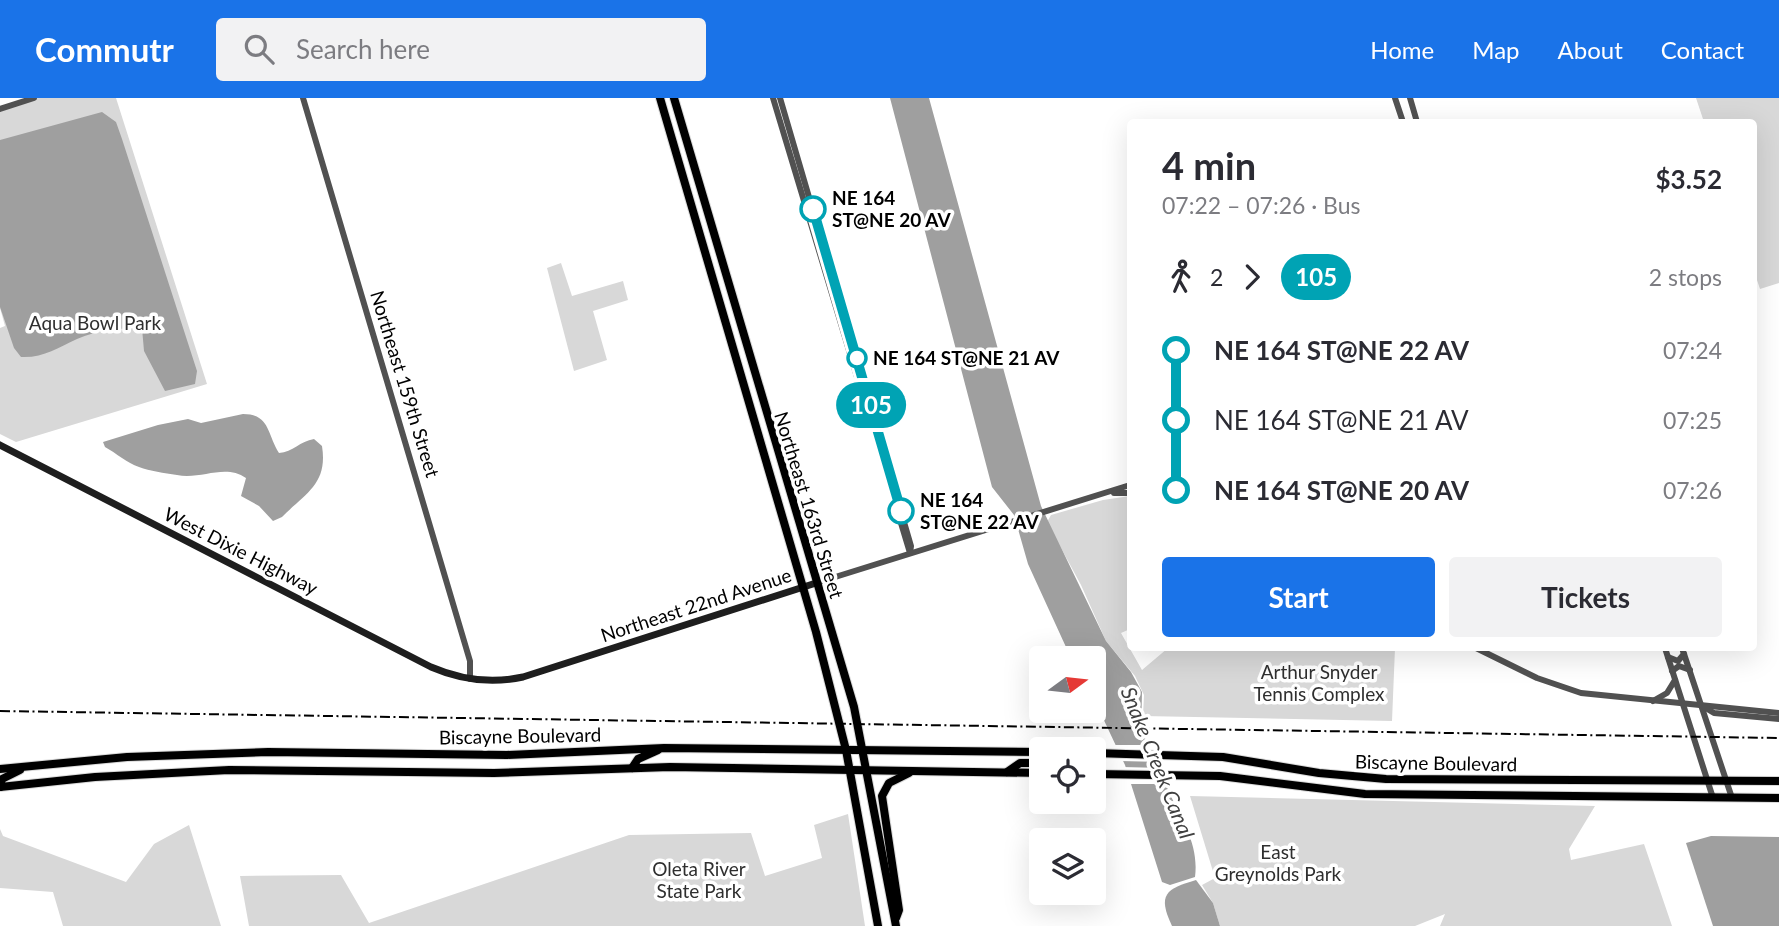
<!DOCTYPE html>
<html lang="en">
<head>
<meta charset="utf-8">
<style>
	body { margin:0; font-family:Lato,sans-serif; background:#f2f2f3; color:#2b2b33; height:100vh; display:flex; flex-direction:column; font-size:26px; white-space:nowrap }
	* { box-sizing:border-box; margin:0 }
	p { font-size:23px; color:#7c7c81 }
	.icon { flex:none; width:38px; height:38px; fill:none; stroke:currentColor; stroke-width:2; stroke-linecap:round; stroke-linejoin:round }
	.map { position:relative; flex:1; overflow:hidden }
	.sheet { position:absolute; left:1127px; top:21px; width:630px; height:532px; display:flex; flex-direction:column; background:#fff; border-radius:7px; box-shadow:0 7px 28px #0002 }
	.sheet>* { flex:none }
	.badge { padding:0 14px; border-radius:23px; font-size:24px; line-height:46px }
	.needle { width:46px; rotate:75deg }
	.fabs { position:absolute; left:1029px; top:548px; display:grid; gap:14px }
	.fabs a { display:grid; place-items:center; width:77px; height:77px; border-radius:7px; background:#fff; box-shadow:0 7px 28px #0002; font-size:35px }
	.map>.badge { position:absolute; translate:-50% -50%; box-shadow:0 0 0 4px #fff }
	.legs { display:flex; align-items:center; gap:10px; height:77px; padding:0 35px; font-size:23px }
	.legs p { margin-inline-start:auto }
	.head { display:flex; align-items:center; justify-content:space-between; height:119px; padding:0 35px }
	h1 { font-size:38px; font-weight:700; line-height:52px }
	.primary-button { display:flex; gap:14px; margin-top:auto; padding:14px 35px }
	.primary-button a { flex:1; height:80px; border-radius:7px; background:#1a73e8; color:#fff; font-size:28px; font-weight:700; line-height:80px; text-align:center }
	.primary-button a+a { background:#f2f2f3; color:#2b2b33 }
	ul { padding:0 35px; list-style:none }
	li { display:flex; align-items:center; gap:24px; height:70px; font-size:26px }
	li i { display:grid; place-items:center; width:10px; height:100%; margin:0 9px; background:currentColor }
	li i::after { content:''; width:18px; height:18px; margin:-9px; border:5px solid; border-radius:50%; background:#fff }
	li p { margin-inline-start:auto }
	li:first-child i { background:linear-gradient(#0000 50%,currentColor 0) }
	li:last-child i { background:linear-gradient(currentColor 50%,#0000 0) }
	header { display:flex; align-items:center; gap:42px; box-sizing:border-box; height:98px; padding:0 35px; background:#1a73e8; color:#fff }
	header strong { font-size:33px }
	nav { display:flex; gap:38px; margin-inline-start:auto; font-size:24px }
	.search { width:490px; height:63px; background:#f2f2f3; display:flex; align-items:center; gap:18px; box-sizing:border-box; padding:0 24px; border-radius:7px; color:#7c7c81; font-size:26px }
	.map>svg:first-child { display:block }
	.green { fill:#d8d8d8 }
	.water { fill:#9f9f9f }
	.pier { fill:#fff }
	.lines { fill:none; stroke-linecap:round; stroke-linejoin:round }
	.primary-casing { stroke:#dbdbdb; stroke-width:10 }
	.tertiary { stroke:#515151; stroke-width:6 }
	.secondary { stroke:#1e1e1e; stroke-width:7 }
	.primary { stroke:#000; stroke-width:8 }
	.rail { stroke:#000; stroke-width:2; stroke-dasharray:10 3.5 2 3.5; stroke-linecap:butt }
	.line-1-casing { stroke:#fff; stroke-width:16 }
	.line-1 { stroke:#00a3b4; stroke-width:10 }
	.stop-1-dot { fill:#fff; stroke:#00a3b4; stroke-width:3.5 }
	.labels { text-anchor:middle; stroke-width:7; stroke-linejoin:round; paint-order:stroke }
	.stop-label { font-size:19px; font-weight:bold; fill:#000; stroke:#fff; text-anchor:start }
	.park-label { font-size:19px; fill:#2f2f2f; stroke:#fff }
	.street-label { font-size:19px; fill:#000; stroke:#fff }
	.water-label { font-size:21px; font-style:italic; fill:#404040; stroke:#fff }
</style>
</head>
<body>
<header>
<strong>Commutr</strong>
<div class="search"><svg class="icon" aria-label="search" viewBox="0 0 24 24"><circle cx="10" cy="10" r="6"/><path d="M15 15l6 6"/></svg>Search here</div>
<nav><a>Home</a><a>Map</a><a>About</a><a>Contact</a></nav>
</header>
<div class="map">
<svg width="1779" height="828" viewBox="0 0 1779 828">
	<rect width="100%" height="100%" fill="#fff"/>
	<g class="green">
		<path d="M34,0H116L207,286L16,344L0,336V230L5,228L0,210V11Z"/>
		<path d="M1696,0H1779V185L1760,191L1754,173V24H1704Z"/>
		<path d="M561,165L572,198L623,183L628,202L593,213L607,262L574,273L547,170Z"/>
		<path d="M1130,398V531L1121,535L1142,572L1168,550H1395L1392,623L1143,618L1144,597L1135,578L1106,543L1081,487L1047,424L1051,417L1103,402Z"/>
		<path d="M1190,698L1595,708L1569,751L1571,762L1644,746L1672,828H1440L1445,816L1415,828H1220L1213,805L1202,787L1215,780Z"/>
		<path d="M848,716L865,828H249L240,778L341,777L369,825L629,737L751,735L765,778L822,760L814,727Z"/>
		<path d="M189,727L221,828H63L53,794L0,790V731L3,738L126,784L154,746Z"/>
	</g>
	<g class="water">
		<path d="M890,0H929L1041,408L1106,543L1131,574L1142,594L1141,636C1158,652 1160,675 1170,696C1183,724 1199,747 1195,779L1170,787L1162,784L1125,667L1094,601V560H1071L1028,466L1014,417L992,389Z"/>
		<path d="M102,14L116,24L122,41L197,273L195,286L165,293L144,253L142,230C121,230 97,232 77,241C57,250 44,260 21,259L14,250L0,209V42Z"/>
		<path d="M243,316C270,316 267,336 279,355C293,354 300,343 314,341L322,348C328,386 306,395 282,419L273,423L259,408L241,398L246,380C225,365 201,382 177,377C164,375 150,373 139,369C127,365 116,355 105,349L103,344L158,327L188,321L201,325Z"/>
		<path d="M1711,738L1779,739V828H1713L1686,745Z"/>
		<path d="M1196,782L1213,805L1220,828H1172C1157,796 1166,791 1196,782Z"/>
	</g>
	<g class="pier">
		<path d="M1112,647H1156L1162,664L1120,663Z"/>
		<path d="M1122,669L1164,670L1170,686H1129Z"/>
	</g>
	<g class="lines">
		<defs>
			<g id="primary">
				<path d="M660,0L816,534L846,652L878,828"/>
				<path d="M674,0L854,609L896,828"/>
				<path d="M1094,655L1223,659L1319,675L1386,681L1779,683"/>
				<path d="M632,670L638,661L658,652"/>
				<path d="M0,671L127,659L268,654L507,657L664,650L1041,654"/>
				<path d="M1007,674L1020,665H1041"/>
				<path d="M1094,676L1220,678L1365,696L1779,700"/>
				<path d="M0,689L95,679L229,672L494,675L670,669L1041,675"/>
				<path d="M0,689L2,681L20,672"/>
				<path d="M896,820L899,812L882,698L889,685L909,675"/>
			</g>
		</defs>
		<use href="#primary" class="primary-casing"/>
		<g class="tertiary">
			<path d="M303,0L470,563V581"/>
			<path d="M773,0L910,455"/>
			<path d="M780,0L911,448L910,455"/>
			<path d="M1395,0L1403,24"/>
			<path d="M1410,0L1417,24"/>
			<path d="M0,11L34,0"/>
			<path d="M1114,395H1130"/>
			<path d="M816,485L1130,387"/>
			<path d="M1476,550L1537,580L1581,595L1779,615"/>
			<path d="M1665,550L1713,700"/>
			<path d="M1682,550L1732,700"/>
			<path d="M1668,559L1678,563L1684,556"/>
			<path d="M1672,573L1679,568L1690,572"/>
			<path d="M1653,603L1667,595L1675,582"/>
			<path d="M1704,609L1714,615L1779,621"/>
		</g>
		<path class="secondary" d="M0,347L431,569C461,582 491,586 523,579L816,485"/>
		<use href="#primary" class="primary"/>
		<path class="rail" d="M0,613L1779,640"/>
	</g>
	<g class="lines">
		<defs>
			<path id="line-1" d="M813,111L901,413"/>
		</defs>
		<use href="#line-1" class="line-1-casing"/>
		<use href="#line-1" class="line-1"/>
	</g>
	<g class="stop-1-dot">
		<circle cx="813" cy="111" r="12"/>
		<circle cx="857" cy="260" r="9"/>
		<circle cx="901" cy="413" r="12"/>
	</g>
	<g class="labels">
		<g class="stop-label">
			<text x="832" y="107">NE 164<tspan x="832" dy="22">ST@NE 20 AV</tspan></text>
			<text x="873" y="267">NE 164 ST@NE 21 AV</text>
			<text x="920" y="409">NE 164<tspan x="920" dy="22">ST@NE 22 AV</tspan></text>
		</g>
		<g class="park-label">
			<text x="95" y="232">Aqua Bowl Park</text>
			<text x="1319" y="581">Arthur Snyder<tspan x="1319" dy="22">Tennis Complex</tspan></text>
			<text x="1278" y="761">East<tspan x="1278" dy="22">Greynolds Park</tspan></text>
			<text x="699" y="778">Oleta River<tspan x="699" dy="22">State Park</tspan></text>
		</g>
		<g class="street-label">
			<text transform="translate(405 286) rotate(73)" y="7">Northeast 159th Street</text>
			<text transform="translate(809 407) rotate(73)" y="7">Northeast 163rd Street</text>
			<text transform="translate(241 453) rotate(27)" y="7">West Dixie Highway</text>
			<text transform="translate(696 507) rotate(-18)" y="7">Northeast 22nd Avenue</text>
			<text transform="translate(520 638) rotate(-1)" y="7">Biscayne Boulevard</text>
			<text transform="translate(1436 665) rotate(1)" y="7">Biscayne Boulevard</text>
		</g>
		<g class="water-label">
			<text transform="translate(1157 665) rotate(68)" y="7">Snake Creek Canal</text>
		</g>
	</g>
</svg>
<div class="fabs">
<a><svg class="needle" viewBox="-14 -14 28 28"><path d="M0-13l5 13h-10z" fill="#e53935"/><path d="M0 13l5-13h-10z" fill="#7c7c81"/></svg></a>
<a><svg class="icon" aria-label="locate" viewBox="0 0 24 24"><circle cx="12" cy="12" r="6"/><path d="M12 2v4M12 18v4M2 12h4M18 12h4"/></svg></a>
<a><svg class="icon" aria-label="layers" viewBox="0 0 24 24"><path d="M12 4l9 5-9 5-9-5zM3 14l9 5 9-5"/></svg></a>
</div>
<b class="badge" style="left:871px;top:307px;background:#00a3b4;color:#fff">105</b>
<section class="sheet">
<div class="head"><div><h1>4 min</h1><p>07:22 – 07:26 · Bus</p></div><b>$3.52</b></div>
<div class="legs"><svg class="icon" aria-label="walk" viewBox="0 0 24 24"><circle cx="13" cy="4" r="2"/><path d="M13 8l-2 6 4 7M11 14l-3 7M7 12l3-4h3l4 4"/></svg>2<svg class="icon" aria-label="forward" viewBox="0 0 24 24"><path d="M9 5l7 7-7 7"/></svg><b class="badge" style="background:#00a3b4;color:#fff">105</b><p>2 stops</p></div>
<ul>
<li><i style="color:#00a3b4"></i><b>NE 164 ST@NE 22 AV</b><p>07:24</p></li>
<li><i style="color:#00a3b4"></i><span>NE 164 ST@NE 21 AV</span><p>07:25</p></li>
<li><i style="color:#00a3b4"></i><b>NE 164 ST@NE 20 AV</b><p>07:26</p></li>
</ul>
<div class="primary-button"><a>Start</a><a>Tickets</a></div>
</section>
</div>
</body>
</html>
